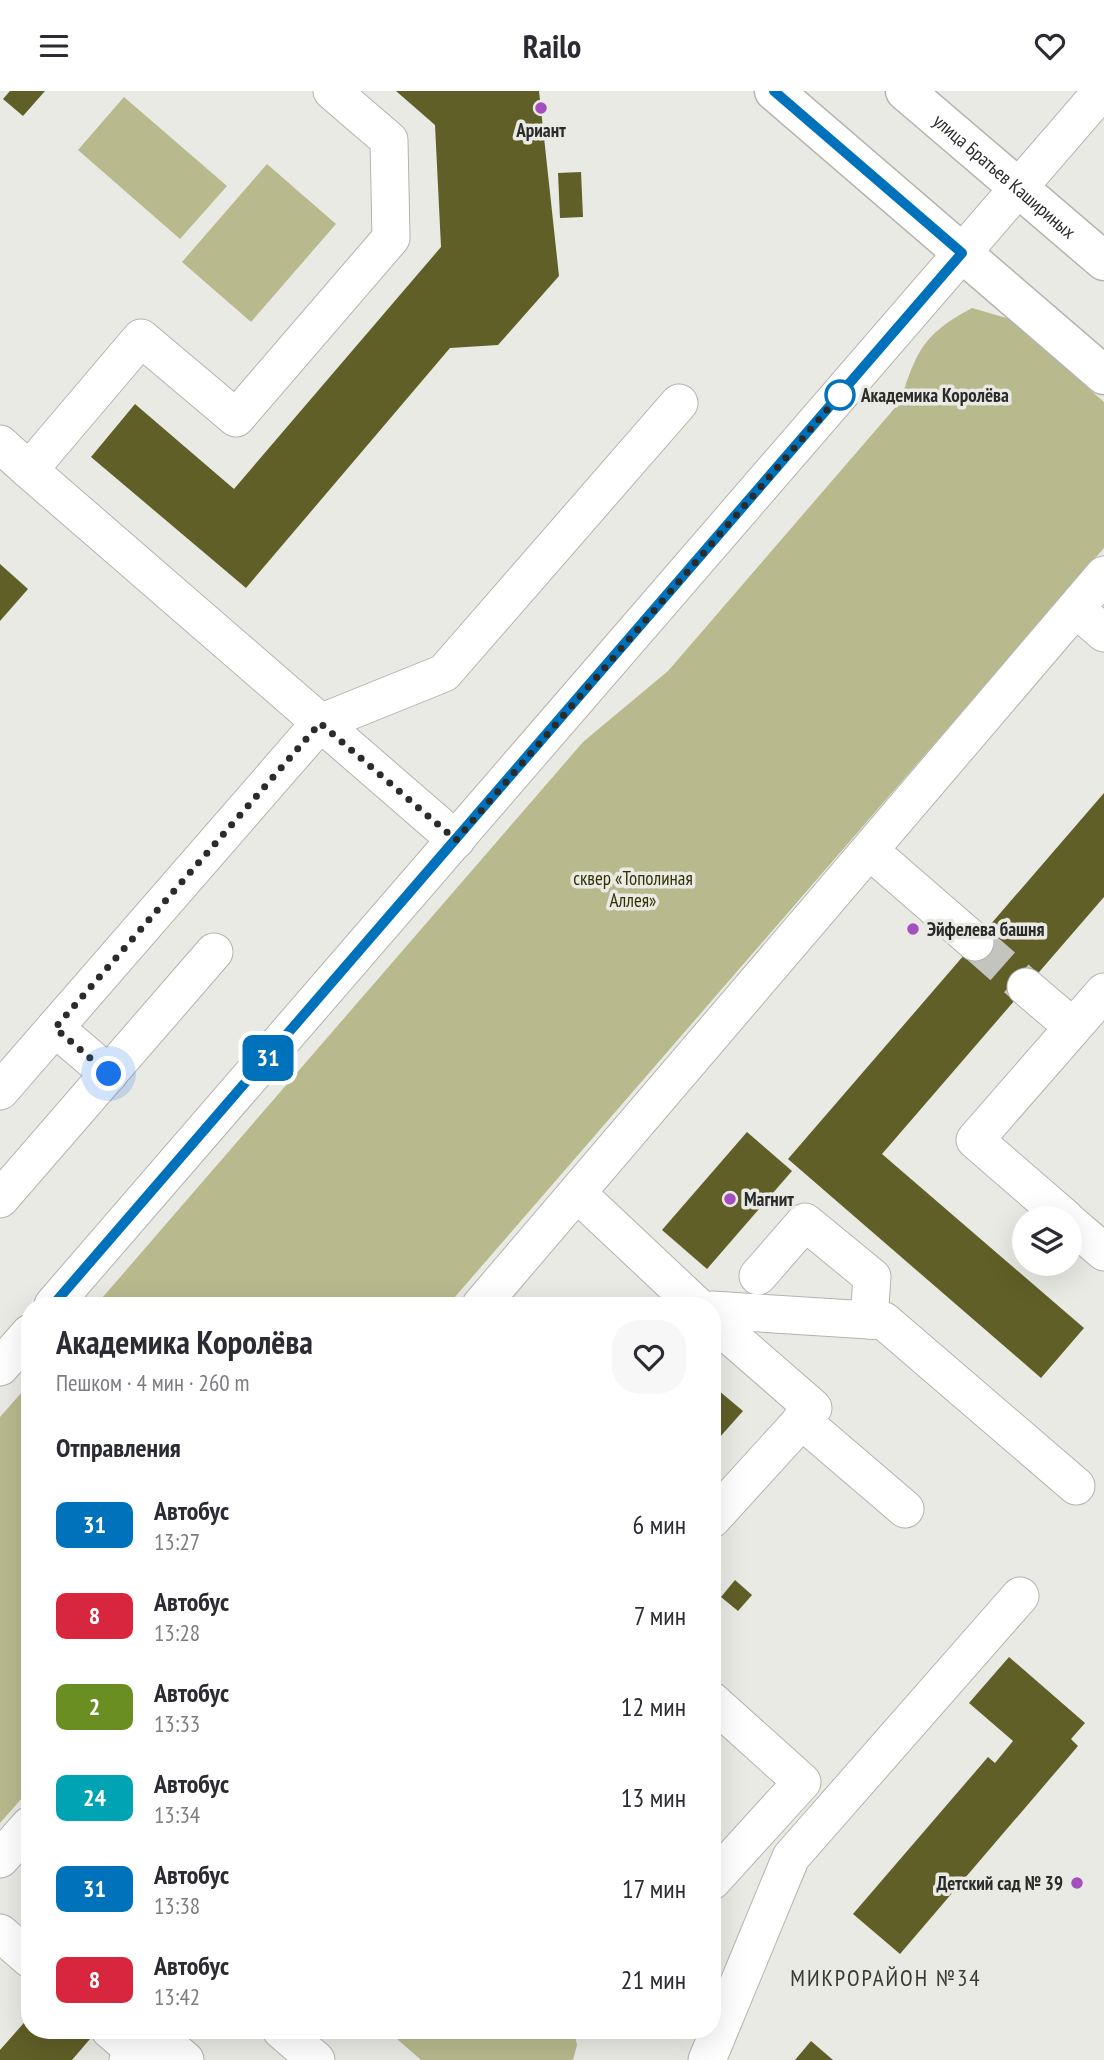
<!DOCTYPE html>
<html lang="ru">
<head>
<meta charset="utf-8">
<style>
	body { margin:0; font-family:"PT Sans Narrow",sans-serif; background:#f7f7f7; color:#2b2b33; height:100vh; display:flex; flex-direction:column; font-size:26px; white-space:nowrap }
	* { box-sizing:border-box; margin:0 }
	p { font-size:23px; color:#7c7c81 }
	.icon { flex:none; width:38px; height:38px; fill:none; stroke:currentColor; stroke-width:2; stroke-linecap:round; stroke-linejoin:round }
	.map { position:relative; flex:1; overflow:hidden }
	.drawer { position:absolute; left:21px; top:1206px; width:700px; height:742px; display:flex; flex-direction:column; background:#fff; border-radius:28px; box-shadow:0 7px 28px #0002 }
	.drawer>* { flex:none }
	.badge { padding:0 14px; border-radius:10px; font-size:24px; line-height:46px }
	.fabs { position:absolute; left:1012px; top:1115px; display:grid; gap:14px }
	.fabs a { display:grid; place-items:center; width:70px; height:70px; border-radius:50%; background:#fff; box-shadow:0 7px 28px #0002; font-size:35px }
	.you { position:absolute; width:35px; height:35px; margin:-18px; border:5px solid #fff; border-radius:50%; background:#1a73e8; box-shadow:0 0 0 10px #1a73e833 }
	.map>.badge { position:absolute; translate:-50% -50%; box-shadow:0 0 0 4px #fff }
	h2 { padding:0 35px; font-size:26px; line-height:63px }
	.round { display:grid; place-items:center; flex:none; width:74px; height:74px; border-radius:28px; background:#f7f7f7 }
	.overview { display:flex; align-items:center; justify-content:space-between; height:119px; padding:0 35px }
	h1 { font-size:33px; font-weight:600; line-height:52px }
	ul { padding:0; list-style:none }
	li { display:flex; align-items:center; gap:21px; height:91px; padding:0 35px }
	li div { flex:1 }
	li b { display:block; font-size:26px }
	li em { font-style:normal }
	li .badge { min-width:77px; font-weight:700; text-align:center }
	header { display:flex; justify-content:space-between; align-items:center; height:91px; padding:0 35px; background:#fff; font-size:32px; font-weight:600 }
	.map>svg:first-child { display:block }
	.green { fill:#b9b98e }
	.building { fill:#605f27 }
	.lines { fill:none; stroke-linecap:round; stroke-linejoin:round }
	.minor-tunnel { stroke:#c4c4bf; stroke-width:37; stroke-dasharray:37 18; stroke-linecap:butt }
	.minor-casing { stroke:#b3b4ae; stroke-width:39 }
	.major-casing { stroke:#b3b4ae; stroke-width:41 }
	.minor { stroke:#fff; stroke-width:37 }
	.major { stroke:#fff; stroke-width:38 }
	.line-casing { stroke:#fff; stroke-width:16 }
	.line { stroke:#0072bc; stroke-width:10 }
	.walk { stroke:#2b2b29; stroke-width:7; stroke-dasharray:0 12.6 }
	.poi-dot { fill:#a34fbd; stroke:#eaeae4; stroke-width:2.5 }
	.stop-dot { fill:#fff; stroke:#0072bc; stroke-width:3.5 }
	.labels { text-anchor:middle; stroke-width:7; stroke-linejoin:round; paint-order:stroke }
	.poi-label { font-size:19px; font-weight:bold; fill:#2b2b29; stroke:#eaeae4; text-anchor:start }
	.street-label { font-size:19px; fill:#2b2b29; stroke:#eaeae4 }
	.stop-label { font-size:19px; font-weight:bold; fill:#2b2b29; stroke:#eaeae4; text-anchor:start }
	.park-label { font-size:19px; fill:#343202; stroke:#eaeae4 }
	.quarter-label { font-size:23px; letter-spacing:2px; fill:#3a3a35; stroke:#eaeae4 }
</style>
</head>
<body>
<header><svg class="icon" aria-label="menu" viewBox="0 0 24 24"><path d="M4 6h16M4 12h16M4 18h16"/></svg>Railo<svg class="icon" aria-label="heart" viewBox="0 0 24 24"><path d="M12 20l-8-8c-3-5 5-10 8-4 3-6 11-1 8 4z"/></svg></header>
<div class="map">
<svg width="1104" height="1969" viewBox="0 0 1104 1969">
	<rect width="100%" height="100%" fill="#eaeae4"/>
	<g class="green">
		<path d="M124,6L227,95L180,148L78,59Z"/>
		<path d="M267,73L336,133L251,231L182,171Z"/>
		<path d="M972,217L1010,228L1104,311V457L448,1214H96L583,651L668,580L900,311C917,260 922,244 972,217Z"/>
		<path d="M30,1292V1698L0,1732V1326Z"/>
		<path d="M387,1939H574L577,1954L573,1969H421Z"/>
	</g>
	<g class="building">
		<path d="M10,0H45L23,25L3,8Z"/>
		<path d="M396,0H539L559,185L498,254L450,257L246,497L91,366L135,313L234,398L441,156L435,34Z"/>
		<path d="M581,81L583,126L560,127L558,82Z"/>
		<path d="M0,473L28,498L0,530Z"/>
		<path d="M1104,702V806L882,1063L1084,1237L1041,1287L788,1068Z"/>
		<path d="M747,1041L792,1080L707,1178L662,1139Z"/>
		<path d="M712,1294L743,1320L712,1355Z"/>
		<path d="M735,1489L752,1504L738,1520L721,1506Z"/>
		<path d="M1009,1566L1085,1632L1071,1648L1078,1655L900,1863L853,1823L988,1666L995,1672L1013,1650L969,1612Z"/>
		<path d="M30,1925V1939H80L90,1948L72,1969H0V1959Z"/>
		<path d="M811,1950L833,1969H795Z"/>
	</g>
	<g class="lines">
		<path class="minor-tunnel" d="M975,851L1026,896"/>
		<defs>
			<g id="minor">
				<path d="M332,0L389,49L391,147L236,327L141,247L29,379L456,749"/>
				<path d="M0,353L29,379"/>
				<path d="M1076,518L1104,542"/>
				<path d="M870,760L975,851"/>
				<path d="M1026,896L1073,936"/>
				<path d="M55,937L109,983"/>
				<path d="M0,1000L320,632L444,582L679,312"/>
				<path d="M578,1103L696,1214"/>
				<path d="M0,1108L214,861"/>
				<path d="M1065,1127L975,1049L1104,901"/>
				<path d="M1069,1131L1104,1161"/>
				<path d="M758,1185L805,1131L872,1186L869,1229"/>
				<path d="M53,1214L1102,0"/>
				<path d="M481,1214L1104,484"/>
				<path d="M712,1219L884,1230L1076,1395"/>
				<path d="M712,1229L813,1317L712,1428"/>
				<path d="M0,1276L30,1242"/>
				<path d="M801,1329L905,1418"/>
				<path d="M712,1610L802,1691L712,1790"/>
				<path d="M0,1768L30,1734"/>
				<path d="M0,1842L30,1868"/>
				<path d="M110,1939L137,1962"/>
				<path d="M281,1939L316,1969"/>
				<path d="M159,1947L185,1969"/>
				<path d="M128,1969L166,1939"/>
				<path d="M707,1969L791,1766L1020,1505"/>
			</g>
			<g id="major">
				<path d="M774,0L1104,284"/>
				<path id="s1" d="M905,0L1104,170"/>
			</g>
		</defs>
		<use href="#minor" class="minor-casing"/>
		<use href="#major" class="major-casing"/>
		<use href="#minor" class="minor"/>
		<use href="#major" class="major"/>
	</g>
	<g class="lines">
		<defs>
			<path id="line" d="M53,1214L962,162L774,0"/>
		</defs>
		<use href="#line" class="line-casing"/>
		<use href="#line" class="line"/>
		<path class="walk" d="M109,983L55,937L320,632L456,749L840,304"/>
	</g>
	<g class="poi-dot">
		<circle cx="541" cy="17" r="7"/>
		<circle cx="913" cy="838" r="7"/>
		<circle cx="730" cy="1108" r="7"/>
		<circle cx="1077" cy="1792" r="7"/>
	</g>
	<circle class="stop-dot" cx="840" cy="304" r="14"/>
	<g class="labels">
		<g class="poi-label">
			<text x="541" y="46" text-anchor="middle">Ариант</text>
			<text x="927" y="845">Эйфелева башня</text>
			<text x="744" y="1115">Магнит</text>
			<text x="1063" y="1799" text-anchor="end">Детский сад № 39</text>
		</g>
		<g class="street-label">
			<text dy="7" stroke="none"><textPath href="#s1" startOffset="131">улица Братьев Кашириных</textPath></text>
		</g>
		<g class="stop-label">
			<text x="861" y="311">Академика Королёва</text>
		</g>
		<g class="park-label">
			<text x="633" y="794">сквер «Тополиная<tspan x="633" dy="22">Аллея»</tspan></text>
		</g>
		<g class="quarter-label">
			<text x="886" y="1895">МИКРОРАЙОН №34</text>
		</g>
	</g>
</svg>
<div class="fabs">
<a><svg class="icon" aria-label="layers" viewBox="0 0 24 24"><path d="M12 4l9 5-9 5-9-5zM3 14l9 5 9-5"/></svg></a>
</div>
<div class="you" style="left:109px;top:983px"></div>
<b class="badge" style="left:268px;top:967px;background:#0072bc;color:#fff">31</b>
<section class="drawer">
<div class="overview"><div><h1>Академика Королёва</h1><p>Пешком · 4 мин · 260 m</p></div><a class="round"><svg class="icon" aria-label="heart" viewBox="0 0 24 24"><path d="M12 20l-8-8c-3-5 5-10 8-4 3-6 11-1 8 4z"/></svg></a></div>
<h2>Отправления</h2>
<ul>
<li><span class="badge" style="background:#0072bc;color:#fff">31</span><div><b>Автобус</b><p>13:27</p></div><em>6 мин</em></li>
<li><span class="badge" style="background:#d7263d;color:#fff">8</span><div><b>Автобус</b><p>13:28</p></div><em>7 мин</em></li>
<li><span class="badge" style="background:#6b8e23;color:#fff">2</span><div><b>Автобус</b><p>13:33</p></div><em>12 мин</em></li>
<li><span class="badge" style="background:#00a3b4;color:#fff">24</span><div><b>Автобус</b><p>13:34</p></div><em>13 мин</em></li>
<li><span class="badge" style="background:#0072bc;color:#fff">31</span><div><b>Автобус</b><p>13:38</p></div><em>17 мин</em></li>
<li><span class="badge" style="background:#d7263d;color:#fff">8</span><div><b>Автобус</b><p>13:42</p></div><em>21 мин</em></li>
</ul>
</section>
</div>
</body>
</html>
